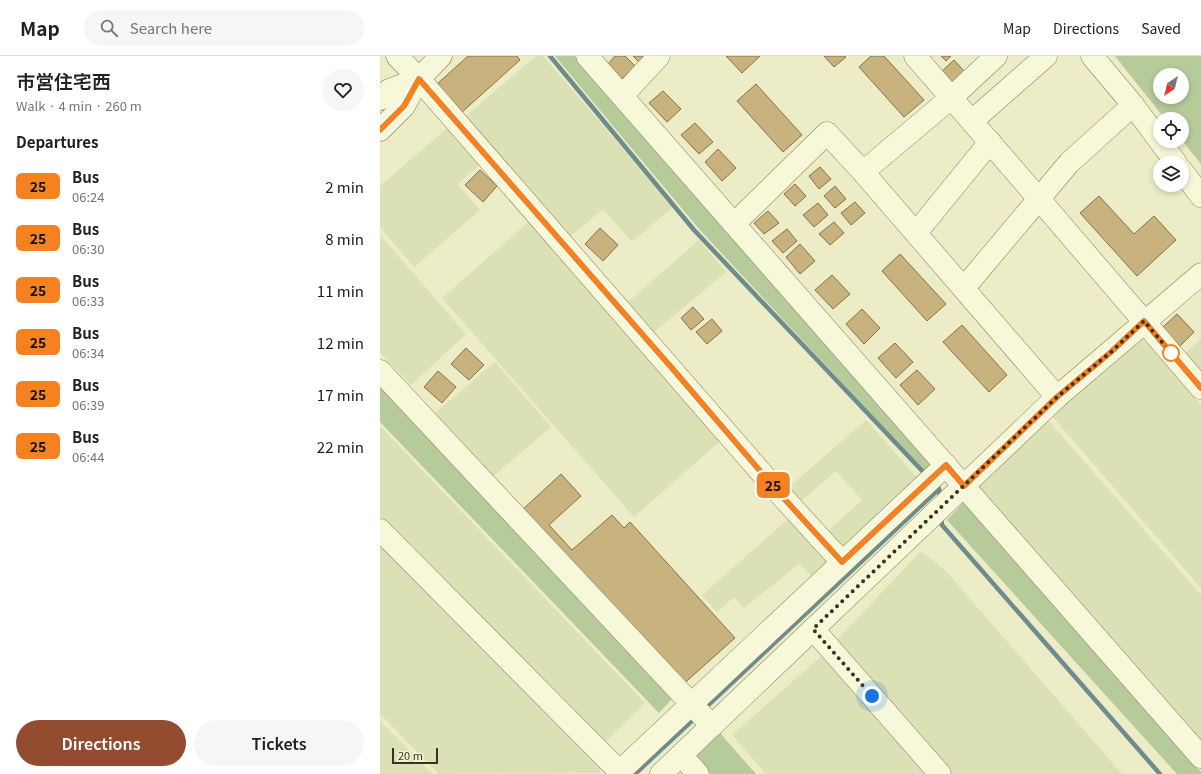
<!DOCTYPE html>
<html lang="en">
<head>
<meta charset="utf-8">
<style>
	body { margin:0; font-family:Georgia,"Noto Sans JP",serif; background:#f6f6f6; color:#222; height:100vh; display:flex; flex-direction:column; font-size:15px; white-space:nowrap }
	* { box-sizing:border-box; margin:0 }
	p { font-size:13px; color:#767676 }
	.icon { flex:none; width:22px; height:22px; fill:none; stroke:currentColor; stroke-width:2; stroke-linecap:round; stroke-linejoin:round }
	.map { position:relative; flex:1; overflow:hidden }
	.side { display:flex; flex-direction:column; background:#fff; width:380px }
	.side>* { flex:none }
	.badge { padding:0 8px; border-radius:6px; font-size:14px; line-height:26px }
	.needle { width:26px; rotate:215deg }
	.buttons { position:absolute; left:773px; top:12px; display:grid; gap:8px }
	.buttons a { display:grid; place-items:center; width:36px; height:36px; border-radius:50%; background:#fff; box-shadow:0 2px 6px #0003; font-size:20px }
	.scale { position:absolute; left:12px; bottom:10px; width:46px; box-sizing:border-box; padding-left:4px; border:2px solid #383220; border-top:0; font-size:11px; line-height:14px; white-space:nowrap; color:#383220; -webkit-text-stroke:3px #f4f4d5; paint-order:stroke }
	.you { position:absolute; width:20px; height:20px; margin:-10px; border:3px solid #fff; border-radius:50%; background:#1a73e8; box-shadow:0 0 0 6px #1a73e833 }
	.map>.badge { position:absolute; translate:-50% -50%; box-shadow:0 0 0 2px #fff }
	h2 { padding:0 16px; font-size:15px; line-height:36px }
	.round { display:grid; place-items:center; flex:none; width:42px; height:42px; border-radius:21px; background:#f6f6f6 }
	.headline { display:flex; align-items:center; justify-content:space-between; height:68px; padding:0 16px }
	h1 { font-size:19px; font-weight:600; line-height:30px }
	.button { display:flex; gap:8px; margin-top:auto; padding:8px 16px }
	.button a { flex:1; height:46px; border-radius:24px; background:#934c2f; color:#fff; font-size:16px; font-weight:600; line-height:46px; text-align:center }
	.button a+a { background:#f6f6f6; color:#222 }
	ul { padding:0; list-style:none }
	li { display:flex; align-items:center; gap:12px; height:52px; padding:0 16px }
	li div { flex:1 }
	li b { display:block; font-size:15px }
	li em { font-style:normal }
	li .badge { min-width:44px; font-weight:700; text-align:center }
	header { display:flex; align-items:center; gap:24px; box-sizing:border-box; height:56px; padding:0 20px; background:#fff; border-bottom:1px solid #e0e0e0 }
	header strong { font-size:19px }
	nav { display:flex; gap:22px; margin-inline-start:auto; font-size:14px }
	.search { width:280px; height:36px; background:#f6f6f6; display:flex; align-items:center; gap:10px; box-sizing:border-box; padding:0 14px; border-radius:22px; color:#767676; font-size:15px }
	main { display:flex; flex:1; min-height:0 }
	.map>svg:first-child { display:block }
	.farmland { fill:#dbe1b4 }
	.green { fill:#b6ca9a; fill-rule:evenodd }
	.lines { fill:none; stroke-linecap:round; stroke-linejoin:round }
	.stream { stroke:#6e8c8e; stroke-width:4.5 }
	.building { fill:#c8b37e; stroke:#857144 }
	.minor-casing { stroke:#877f5d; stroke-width:23 }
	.minor { stroke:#f7f7d9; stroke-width:22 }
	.line-casing { stroke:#fff; stroke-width:9 }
	.line { stroke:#f58220; stroke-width:6 }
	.walk { stroke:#383220; stroke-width:4; stroke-dasharray:0 7.2 }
	.stop-dot { fill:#fff; stroke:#f58220; stroke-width:2 }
</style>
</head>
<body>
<header>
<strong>Map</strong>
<div class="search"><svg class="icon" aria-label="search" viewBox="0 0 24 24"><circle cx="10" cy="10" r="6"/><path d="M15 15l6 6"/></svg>Search here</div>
<nav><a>Map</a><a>Directions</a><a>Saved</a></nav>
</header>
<main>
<section class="side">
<div class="headline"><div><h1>市営住宅西</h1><p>Walk · 4 min · 260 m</p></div><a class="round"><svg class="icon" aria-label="heart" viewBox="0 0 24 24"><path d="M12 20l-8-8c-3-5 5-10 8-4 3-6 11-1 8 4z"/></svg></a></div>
<h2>Departures</h2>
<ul>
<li><span class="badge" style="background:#f58220;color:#111">25</span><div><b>Bus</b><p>06:24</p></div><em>2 min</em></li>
<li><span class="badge" style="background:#f58220;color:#111">25</span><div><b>Bus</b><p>06:30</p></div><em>8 min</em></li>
<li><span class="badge" style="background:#f58220;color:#111">25</span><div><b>Bus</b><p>06:33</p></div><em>11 min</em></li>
<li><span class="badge" style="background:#f58220;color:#111">25</span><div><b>Bus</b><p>06:34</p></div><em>12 min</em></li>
<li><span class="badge" style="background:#f58220;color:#111">25</span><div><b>Bus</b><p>06:39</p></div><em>17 min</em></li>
<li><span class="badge" style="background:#f58220;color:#111">25</span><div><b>Bus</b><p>06:44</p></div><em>22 min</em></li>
</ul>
<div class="button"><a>Directions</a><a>Tickets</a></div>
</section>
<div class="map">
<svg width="821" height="718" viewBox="0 0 821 718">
	<rect width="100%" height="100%" fill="#ececc6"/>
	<g class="farmland">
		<path d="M156,0H163L293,151L252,186L223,153L190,181L86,60Z"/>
		<path d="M71,69L103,106L77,128L100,154L34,211L0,171V130Z"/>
		<path d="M153,162L346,380L254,461L62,242Z"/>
		<path d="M0,179L86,278L31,329L0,297Z"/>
		<path d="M319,184L346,216L274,276L248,246Z"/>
		<path d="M751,282L764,284L821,349V532L671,359Z"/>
		<path d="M821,283V322L802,300Z"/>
		<path d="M115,306L171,371L111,422L55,357Z"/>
		<path d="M667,363L821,539V694L594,428Z"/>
		<path d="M486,364L539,424L462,493L447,476L482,444L456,415L421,445L409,431Z"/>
		<path d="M0,370L265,647L222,689L0,463Z"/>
		<path d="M414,458L450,505L433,521L419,508L364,552L354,541L337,556L322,539Z"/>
		<path d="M0,483L221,707L220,717L59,718L0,658Z"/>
		<path d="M541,495L565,514L742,718H569L455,586Z"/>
		<path d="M445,597L551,718H386L352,679Z"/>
		<path d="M0,665L53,718H0Z"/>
	</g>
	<g class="green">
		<path d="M175,0H195L555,405L544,415L320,174L243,82Z"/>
		<path d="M735,0H821V108L802,84V63H785ZM780,19H802V41H780Z"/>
		<path d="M0,325L294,641L279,657L0,366Z"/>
		<path d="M585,445L821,716V718H797L567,464Z"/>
		<path d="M339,676L376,718H331L314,699Z"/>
	</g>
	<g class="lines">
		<g class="stream">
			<path d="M170,0L314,174L547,420"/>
			<path d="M555,428L559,433L560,443"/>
			<path d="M561,461L562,469L780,718"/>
			<path d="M324,653L559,433"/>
			<path d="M255,718L316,661"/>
		</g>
	</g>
	<g class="building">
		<path d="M88,0H137L140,4L81,57L56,29Z"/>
		<path d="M235,0H245L255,10L242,23L227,9Z"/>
		<path d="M253,0H267L260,7Z"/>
		<path d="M346,0H380L362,17Z"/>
		<path d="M444,0H465L466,1L454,11Z"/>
		<path d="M491,0H504L544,44L524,61L479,11Z"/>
		<path d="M561,0H571L566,5Z"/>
		<path d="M574,4L585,16L571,29L560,17Z"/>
		<path d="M376,28L422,79L403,96L357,45Z"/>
		<path d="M283,35L301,53L287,66L269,47Z"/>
		<path d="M315,67L333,86L319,98L301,79Z"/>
		<path d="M338,93L356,112L342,125L325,106Z"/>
		<path d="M440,111L451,123L439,133L429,120Z"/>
		<path d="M100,114L117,130L103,146L85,129Z"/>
		<path d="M415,128L426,140L415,150L404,138Z"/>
		<path d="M455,130L466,143L455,152L444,140Z"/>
		<path d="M719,140L754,178L774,160L796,184L757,220L700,157Z"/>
		<path d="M475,146L485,157L471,169L461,157Z"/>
		<path d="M438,147L448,159L434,171L423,159Z"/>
		<path d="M388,155L399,167L384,178L374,167Z"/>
		<path d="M454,166L464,177L450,189L439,178Z"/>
		<path d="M220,172L238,189L223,205L205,188Z"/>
		<path d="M407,173L417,185L403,197L392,185Z"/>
		<path d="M420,188L435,205L420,218L406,201Z"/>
		<path d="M520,198L566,248L547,265L502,215Z"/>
		<path d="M452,219L470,238L453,253L435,234Z"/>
		<path d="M313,251L324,263L311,274L301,262Z"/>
		<path d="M482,253L500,272L484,288L466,268Z"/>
		<path d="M797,258L814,276L800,290L782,272Z"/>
		<path d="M332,263L342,275L327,288L316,276Z"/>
		<path d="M582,269L627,319L609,336L563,286Z"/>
		<path d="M515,287L533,306L516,322L498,302Z"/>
		<path d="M86,292L104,309L89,324L71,308Z"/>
		<path d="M537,314L555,333L538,349L520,329Z"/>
		<path d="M58,315L76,331L62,347L44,331Z"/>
		<path d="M181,418L201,440L169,469L192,494L232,459L244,472L250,466L355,582L300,631L141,455Z"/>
	</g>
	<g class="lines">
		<defs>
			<g id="minor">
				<path d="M17,0L39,23L399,437L462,506"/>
				<path d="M207,0L821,701"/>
				<path d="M535,0L659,143L821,332"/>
				<path d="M712,0L753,49L796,107"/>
				<path d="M39,23L61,0"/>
				<path d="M242,40L279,0"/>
				<path d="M0,43L9,34L39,23L24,50L0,74"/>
				<path d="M592,65L666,0"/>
				<path d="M802,115L821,140"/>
				<path d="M483,116L571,42L616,0"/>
				<path d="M354,168L447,77L483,116L677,341"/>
				<path d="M536,177L610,86"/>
				<path d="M584,232L689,107L753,49"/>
				<path d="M0,315L332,670"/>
				<path d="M0,474L239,715"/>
				<path d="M433,573L560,718"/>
				<path d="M301,699L318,718"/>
				<path d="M237,718L566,409"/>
				<path d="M281,718L677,341L821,218"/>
			</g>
		</defs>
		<use href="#minor" class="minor-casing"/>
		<use href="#minor" class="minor"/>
	</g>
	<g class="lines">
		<defs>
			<path id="line" d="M0,74L24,50L39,23L291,311L399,437L462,506L566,409L584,430L677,341L731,296L764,265L821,332"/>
		</defs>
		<use href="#line" class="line-casing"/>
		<use href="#line" class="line"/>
		<path class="walk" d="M492,640L433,573L677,341L731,296L764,265L793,299L791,297"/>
	</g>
	<circle class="stop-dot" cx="791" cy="297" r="8"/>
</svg>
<div class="buttons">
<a><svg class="needle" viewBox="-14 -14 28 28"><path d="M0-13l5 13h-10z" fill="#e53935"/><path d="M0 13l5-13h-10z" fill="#767676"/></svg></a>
<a><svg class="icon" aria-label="locate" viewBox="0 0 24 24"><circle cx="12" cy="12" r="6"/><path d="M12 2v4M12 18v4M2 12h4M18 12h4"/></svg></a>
<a><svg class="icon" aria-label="layers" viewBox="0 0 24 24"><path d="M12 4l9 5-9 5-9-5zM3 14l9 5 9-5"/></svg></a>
</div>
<div class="scale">20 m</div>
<div class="you" style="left:492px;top:640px"></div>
<b class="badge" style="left:393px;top:429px;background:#f58220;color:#111">25</b>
</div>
</main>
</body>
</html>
